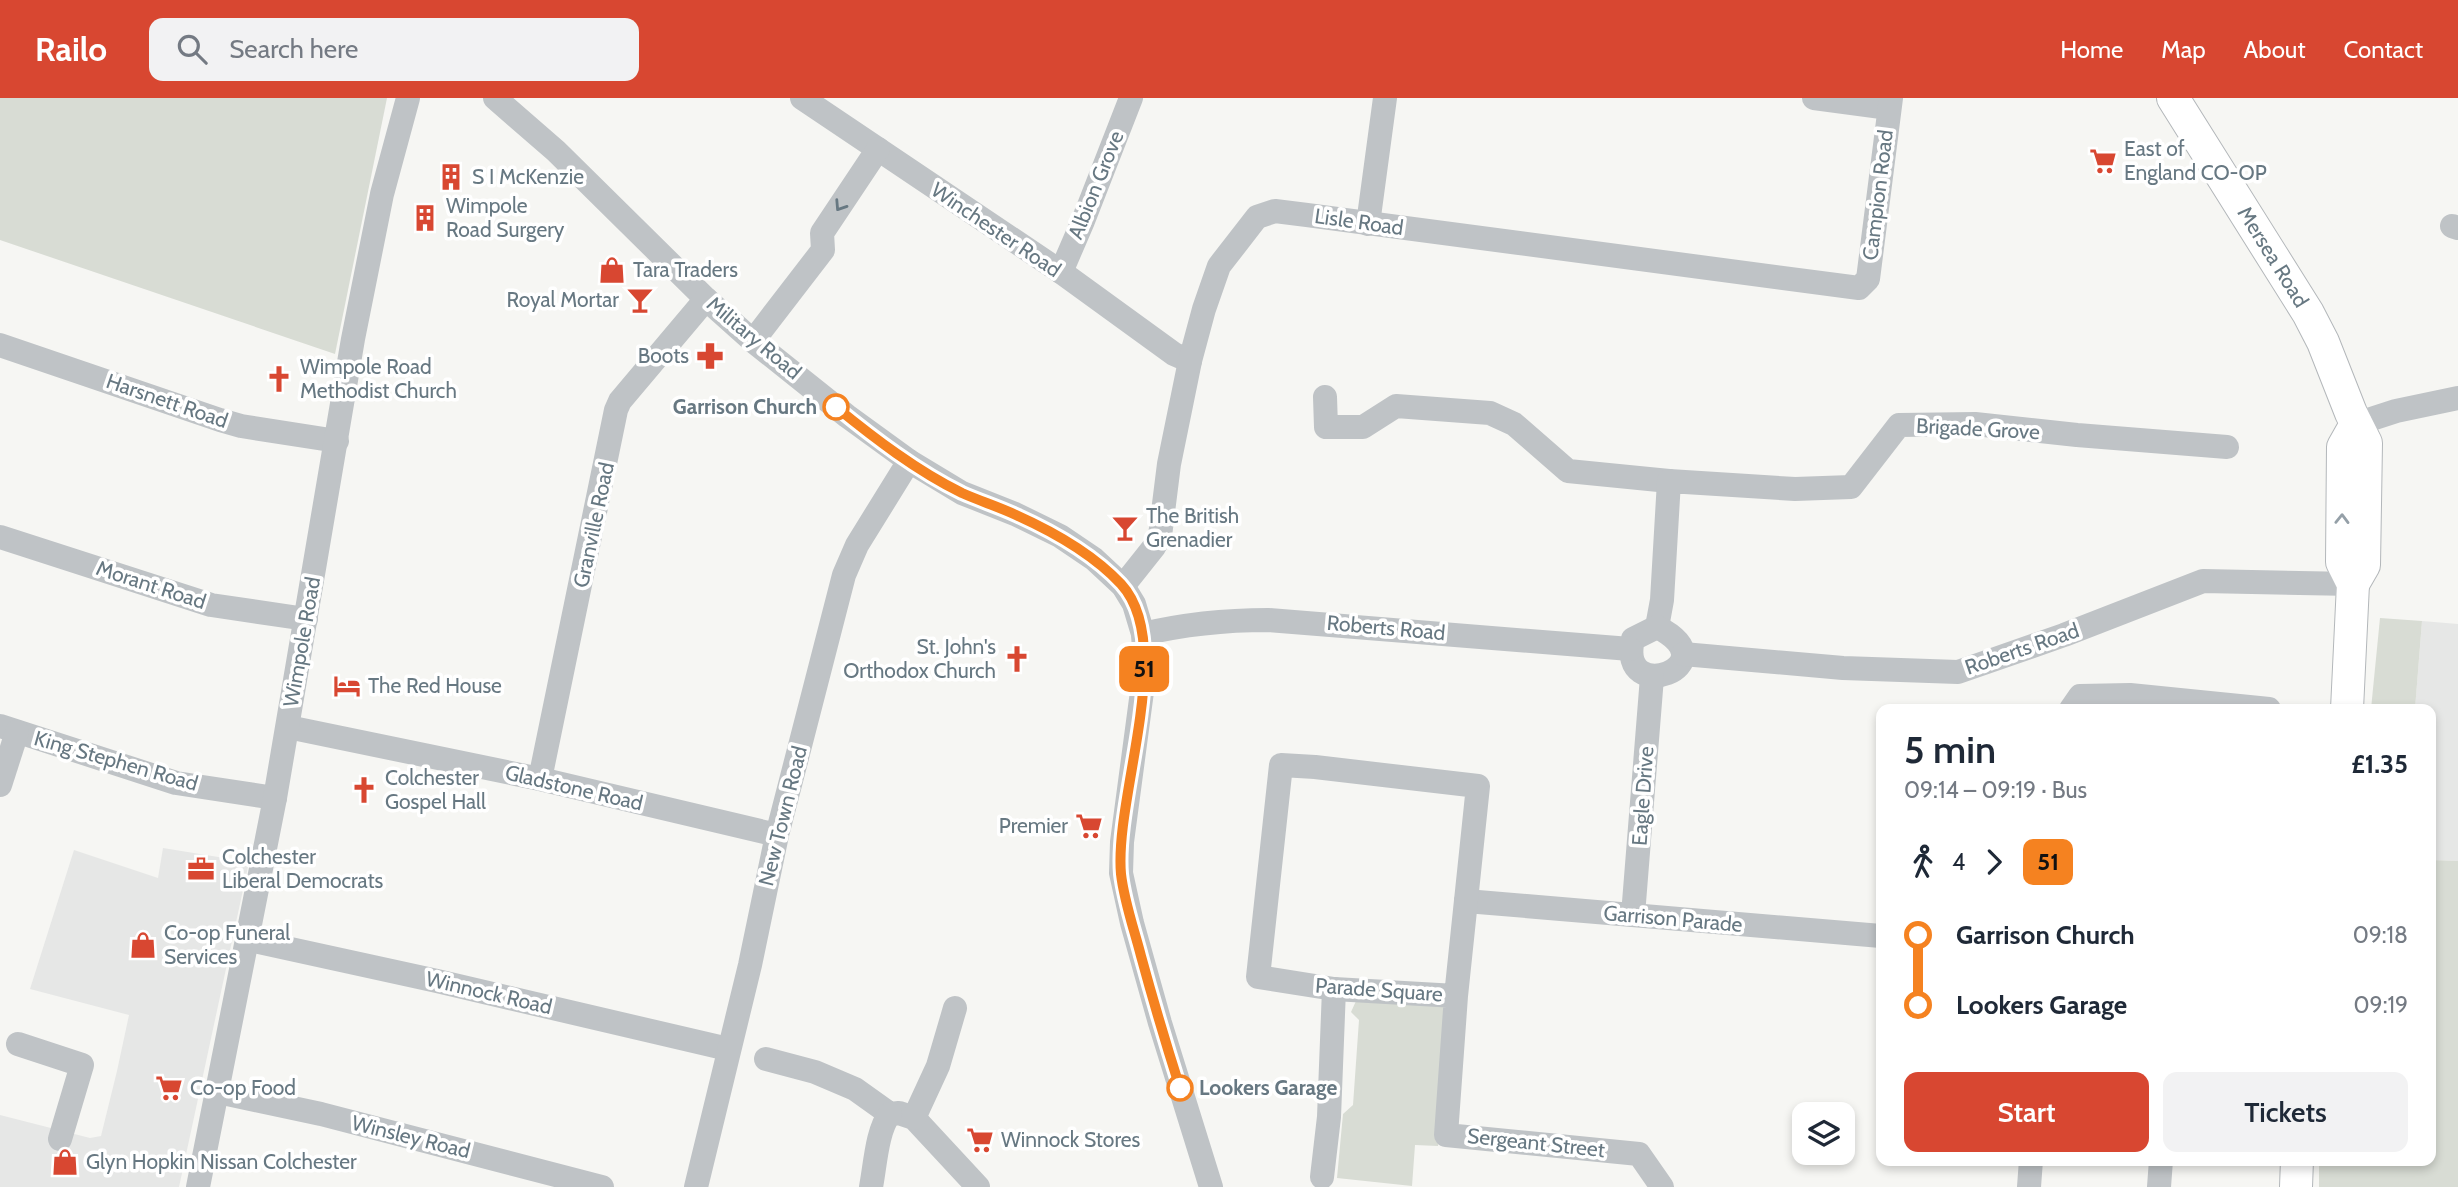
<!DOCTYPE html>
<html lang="en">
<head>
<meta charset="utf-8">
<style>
	body { margin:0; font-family:Cabin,sans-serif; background:#f2f2f3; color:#1f2937; height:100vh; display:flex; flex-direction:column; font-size:26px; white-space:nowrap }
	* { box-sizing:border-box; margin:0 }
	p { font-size:23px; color:#747a83 }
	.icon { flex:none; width:38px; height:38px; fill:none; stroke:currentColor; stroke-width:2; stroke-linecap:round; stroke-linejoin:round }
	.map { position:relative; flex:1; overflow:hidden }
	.panel { position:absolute; left:1876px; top:606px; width:560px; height:462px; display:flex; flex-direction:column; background:#fff; border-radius:14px; box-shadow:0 4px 10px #0003 }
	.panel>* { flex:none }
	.badge { padding:0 14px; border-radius:10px; font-size:24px; line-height:46px }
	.fabs { position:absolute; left:1792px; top:1004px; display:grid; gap:14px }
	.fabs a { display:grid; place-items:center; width:63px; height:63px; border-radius:14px; background:#fff; box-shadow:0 4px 10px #0003; font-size:35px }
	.map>.badge { position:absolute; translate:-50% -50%; box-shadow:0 0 0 4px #fff }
	.legs { display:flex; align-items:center; gap:10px; height:77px; padding:0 28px; font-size:23px }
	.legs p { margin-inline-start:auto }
	.overview { display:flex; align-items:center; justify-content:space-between; height:119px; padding:0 28px }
	h1 { font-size:38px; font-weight:600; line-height:52px }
	.action { display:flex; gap:14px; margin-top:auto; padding:14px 28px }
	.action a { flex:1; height:80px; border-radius:14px; background:#d84731; color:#fff; font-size:28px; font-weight:600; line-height:80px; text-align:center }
	.action a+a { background:#f2f2f3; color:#1f2937 }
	ul { padding:0 28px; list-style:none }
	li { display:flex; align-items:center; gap:24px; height:70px; font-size:26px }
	li i { display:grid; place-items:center; width:10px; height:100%; margin:0 9px; background:currentColor }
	li i::after { content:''; width:18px; height:18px; margin:-9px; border:5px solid; border-radius:50%; background:#fff }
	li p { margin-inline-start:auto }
	li:first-child i { background:linear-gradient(#0000 50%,currentColor 0) }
	li:last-child i { background:linear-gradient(currentColor 50%,#0000 0) }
	header { display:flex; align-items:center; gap:42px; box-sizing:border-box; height:98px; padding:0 35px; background:#d84731; color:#fff }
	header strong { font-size:33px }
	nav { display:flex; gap:38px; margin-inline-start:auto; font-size:24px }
	.search { width:490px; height:63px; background:#f2f2f3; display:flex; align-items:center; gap:18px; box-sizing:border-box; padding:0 24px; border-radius:14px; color:#747a83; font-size:26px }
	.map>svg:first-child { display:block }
	.built { fill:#e6e7e6 }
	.green { fill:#d8dcd4 }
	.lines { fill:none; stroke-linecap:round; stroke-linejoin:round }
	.major-casing { stroke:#b3b7ba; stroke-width:34 }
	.minor { stroke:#bfc3c6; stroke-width:24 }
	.major { stroke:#fff; stroke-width:32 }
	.oneway { stroke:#677882 }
	.oneway2 { stroke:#95a0a8 }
	.line-1-casing { stroke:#fff; stroke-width:16 }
	.line-1 { stroke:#f58220; stroke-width:10 }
	.stop-1-dot { fill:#fff; stroke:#f58220; stroke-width:3.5 }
	.labels { text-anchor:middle; stroke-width:7; stroke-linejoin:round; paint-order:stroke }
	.poi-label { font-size:21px; fill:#677882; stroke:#fff; text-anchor:start }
	.street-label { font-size:21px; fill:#677882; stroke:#fff }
	.stop-label { font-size:21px; font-weight:bold; fill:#677882; stroke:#fff; text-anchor:end }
</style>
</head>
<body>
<header>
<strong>Railo</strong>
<div class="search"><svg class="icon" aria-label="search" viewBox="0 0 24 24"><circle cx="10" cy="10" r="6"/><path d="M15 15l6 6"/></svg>Search here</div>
<nav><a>Home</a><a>Map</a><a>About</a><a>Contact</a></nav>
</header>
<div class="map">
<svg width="2458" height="1089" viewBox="0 0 2458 1089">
	<rect width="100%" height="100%" fill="#f6f6f3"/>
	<g class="built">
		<path d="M2422,523L2458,526V763L2431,762V611H2415Z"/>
		<path d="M163,750L249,764L179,1089H0V1017L90,1040L101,1038L117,973L129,917L30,891L74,752L158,780Z"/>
	</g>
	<g class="green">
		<path d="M0,0H387L335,256L0,142Z"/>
		<path d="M2380,520L2422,523L2415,611H2371Z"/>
		<path d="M2431,762L2458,763V1089H2319V1062H2431Z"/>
		<path d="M1435,902L1450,915L1438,1048L1415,1047L1412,1088L1337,1080L1343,1016L1353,1007L1359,922L1351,914L1356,903Z"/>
	</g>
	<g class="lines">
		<defs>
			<g id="major">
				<path d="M2173,0L2308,215L2323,244L2351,315L2366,345L2364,467L2353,486"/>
				<path d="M2347,611L2353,486L2342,464L2343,349L2356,326"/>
				<path d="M2296,1089L2297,1062"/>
			</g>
		</defs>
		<use href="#major" class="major-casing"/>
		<g class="minor">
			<path d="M495,0L556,53L706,201L753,243L847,318L909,363L962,395L1015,416L1060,438L1094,461L1123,488L1134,506L1143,536L1144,552L1143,586L1122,744L1121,775L1132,825L1160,925L1211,1089"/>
			<path d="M802,0L1061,174L1174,256L1190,263"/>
			<path d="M1814,0L1889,10"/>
			<path d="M1368,126L1385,0"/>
			<path d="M2452,128L2458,130"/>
			<path d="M1061,174L1083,123L1131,0"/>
			<path d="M753,243L823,152L822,135L878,51"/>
			<path d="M0,247L220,322L241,328L337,343"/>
			<path d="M1325,299L1326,329H1363L1396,308L1490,315L1514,326L1568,373L1669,383"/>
			<path d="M2356,326L2396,313L2458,300"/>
			<path d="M0,439L211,507L306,521"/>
			<path d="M1123,488L1154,449L1160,438L1169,366L1190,263L1204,211L1219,168L1257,119L1275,113L1307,117L1859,190L1868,181L1891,0"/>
			<path d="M1657,529L1662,502L1669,383L1795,391L1851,389L1899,327L1975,326L2077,337L2227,349"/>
			<path d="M1657,529C1733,567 1617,610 1633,541Z"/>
			<path d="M1143,536C1185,526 1225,522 1268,522L1630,551"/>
			<path d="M1683,556L1843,570L1958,574L2064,537L2203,483L2353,486"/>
			<path d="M2071,611L2080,598L2130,597L2269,611"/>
			<path d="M0,628L176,685L275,700"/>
			<path d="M288,629L540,681L777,737"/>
			<path d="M540,681L616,312L620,303L706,201"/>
			<path d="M0,687L17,634"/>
			<path d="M1466,803L1881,838"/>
			<path d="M1633,817L1652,579"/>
			<path d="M249,842L437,883L728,951"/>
			<path d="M1456,898L1334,891L1258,879L1281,667L1315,669L1478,688L1456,898L1446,1037L1639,1056L1662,1089"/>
			<path d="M18,946L82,967L60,1041"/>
			<path d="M766,961L815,974L855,991L890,1016L899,1015L914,1020L978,1089"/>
			<path d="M218,994L321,1016L602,1089"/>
			<path d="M914,1020L938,968L955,910"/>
			<path d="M1322,1079L1329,1019L1334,891"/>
			<path d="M198,1089L275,700L353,241L382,96L408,0"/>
			<path d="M696,1089L750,867L777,737L844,477L857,447L909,363"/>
			<path d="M871,1089C875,1069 877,1031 890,1016"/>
			<path d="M2029,1089L2031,1062"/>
			<path d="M2159,1089L2161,1062"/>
		</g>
		<use href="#major" class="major"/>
	</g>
	<defs><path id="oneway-chevron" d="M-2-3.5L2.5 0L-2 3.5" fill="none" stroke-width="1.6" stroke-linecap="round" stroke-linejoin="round" transform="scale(1.75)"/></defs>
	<use class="oneway" href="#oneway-chevron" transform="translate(840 108) rotate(123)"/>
	<use class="oneway2" href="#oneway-chevron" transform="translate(2342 421) rotate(-89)"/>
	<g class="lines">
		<defs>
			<path id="line-1" d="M836,309C874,340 917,373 962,395C980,403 999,409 1016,417C1054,434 1092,455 1121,486C1177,547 1114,698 1121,776C1124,803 1134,831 1141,858C1153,902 1166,946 1180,990"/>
		</defs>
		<use href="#line-1" class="line-1-casing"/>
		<use href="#line-1" class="line-1"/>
	</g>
	<defs>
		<symbol id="supermarket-bare" viewBox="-9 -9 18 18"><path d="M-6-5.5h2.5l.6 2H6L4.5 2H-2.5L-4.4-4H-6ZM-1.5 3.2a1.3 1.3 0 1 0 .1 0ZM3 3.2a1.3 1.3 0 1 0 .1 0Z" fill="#d84731" stroke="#fff" stroke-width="2.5" paint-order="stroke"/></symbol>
		<symbol id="building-bare" viewBox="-9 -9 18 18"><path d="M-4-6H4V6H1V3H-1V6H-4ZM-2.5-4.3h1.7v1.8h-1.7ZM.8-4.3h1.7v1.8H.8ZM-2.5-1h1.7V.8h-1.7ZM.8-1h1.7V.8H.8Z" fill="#d84731" stroke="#fff" stroke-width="2.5" paint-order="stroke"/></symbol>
		<symbol id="shop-bare" viewBox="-9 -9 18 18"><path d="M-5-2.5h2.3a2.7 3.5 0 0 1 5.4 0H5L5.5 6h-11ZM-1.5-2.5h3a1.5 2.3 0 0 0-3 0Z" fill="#d84731" stroke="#fff" stroke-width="2.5" paint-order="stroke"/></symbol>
		<symbol id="bar-bare" viewBox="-9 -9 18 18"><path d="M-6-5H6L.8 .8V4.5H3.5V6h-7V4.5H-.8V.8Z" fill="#d84731" stroke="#fff" stroke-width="2.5" paint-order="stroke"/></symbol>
		<symbol id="pharmacy-bare" viewBox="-9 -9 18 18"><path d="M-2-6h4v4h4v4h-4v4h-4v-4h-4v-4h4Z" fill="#d84731" stroke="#fff" stroke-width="2.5" paint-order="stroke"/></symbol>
		<symbol id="church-bare" viewBox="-9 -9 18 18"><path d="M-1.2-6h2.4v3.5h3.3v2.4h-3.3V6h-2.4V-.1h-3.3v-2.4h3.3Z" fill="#d84731" stroke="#fff" stroke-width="2.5" paint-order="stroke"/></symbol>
		<symbol id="hotel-bare" viewBox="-9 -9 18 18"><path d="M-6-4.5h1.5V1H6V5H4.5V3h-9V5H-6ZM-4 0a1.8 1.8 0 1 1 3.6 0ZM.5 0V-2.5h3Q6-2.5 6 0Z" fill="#d84731" stroke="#fff" stroke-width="2.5" paint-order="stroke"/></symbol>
		<symbol id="office-bare" viewBox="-9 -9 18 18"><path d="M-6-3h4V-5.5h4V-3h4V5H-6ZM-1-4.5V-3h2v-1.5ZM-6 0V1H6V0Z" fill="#d84731" stroke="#fff" stroke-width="2.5" paint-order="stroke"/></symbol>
	</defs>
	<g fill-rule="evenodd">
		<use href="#supermarket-bare" x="2084" y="44" width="38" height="38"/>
		<use href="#building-bare" x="432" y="60" width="38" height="38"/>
		<use href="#building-bare" x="406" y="101" width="38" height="38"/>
		<use href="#shop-bare" x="593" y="153" width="38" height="38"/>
		<use href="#bar-bare" x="621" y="183" width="38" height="38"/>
		<use href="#pharmacy-bare" x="691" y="239" width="38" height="38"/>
		<use href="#church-bare" x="260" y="262" width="38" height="38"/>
		<use href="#bar-bare" x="1106" y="411" width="38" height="38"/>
		<use href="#church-bare" x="998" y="542" width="38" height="38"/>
		<use href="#hotel-bare" x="328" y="569" width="38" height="38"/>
		<use href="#church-bare" x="345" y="673" width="38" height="38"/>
		<use href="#supermarket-bare" x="1070" y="709" width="38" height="38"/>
		<use href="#office-bare" x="182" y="752" width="38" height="38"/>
		<use href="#shop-bare" x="124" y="828" width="38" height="38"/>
		<use href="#supermarket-bare" x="150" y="971" width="38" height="38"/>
		<use href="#supermarket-bare" x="961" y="1023" width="38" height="38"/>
		<use href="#shop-bare" x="46" y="1045" width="38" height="38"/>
	</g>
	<g class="stop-1-dot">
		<circle cx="836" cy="309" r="12"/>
		<circle cx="1180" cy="990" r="12"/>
	</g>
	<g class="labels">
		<g class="poi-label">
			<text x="2124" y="58">East of<tspan x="2124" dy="24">England CO-OP</tspan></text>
			<text x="472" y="86">S I McKenzie</text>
			<text x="446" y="115">Wimpole<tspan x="446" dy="24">Road Surgery</tspan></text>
			<text x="633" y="179">Tara Traders</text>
			<text x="619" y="209" text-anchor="end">Royal Mortar</text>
			<text x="689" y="265" text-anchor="end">Boots</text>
			<text x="300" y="276">Wimpole Road<tspan x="300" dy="24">Methodist Church</tspan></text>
			<text x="1146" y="425">The British<tspan x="1146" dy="24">Grenadier</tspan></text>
			<text x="996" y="556" text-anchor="end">St. John's<tspan x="996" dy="24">Orthodox Church</tspan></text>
			<text x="368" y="595">The Red House</text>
			<text x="385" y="687">Colchester<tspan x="385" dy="24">Gospel Hall</tspan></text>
			<text x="1068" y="735" text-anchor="end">Premier</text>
			<text x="222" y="766">Colchester<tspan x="222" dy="24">Liberal Democrats</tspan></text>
			<text x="164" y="842">Co-op Funeral<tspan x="164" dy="24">Services</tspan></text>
			<text x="190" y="997">Co-op Food</text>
			<text x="1001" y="1049">Winnock Stores</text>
			<text x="86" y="1071">Glyn Hopkin Nissan Colchester</text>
		</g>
		<g class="street-label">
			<text transform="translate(1096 87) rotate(-68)" y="7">Albion Grove</text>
			<text transform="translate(1878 97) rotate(-83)" y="7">Campion Road</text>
			<text transform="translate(1359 124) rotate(8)" y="7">Lisle Road</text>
			<text transform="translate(996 132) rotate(34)" y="7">Winchester Road</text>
			<text transform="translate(2273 159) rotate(58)" y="7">Mersea Road</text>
			<text transform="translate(754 240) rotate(40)" y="7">Military Road</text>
			<text transform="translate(167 303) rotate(19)" y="7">Harsnett Road</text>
			<text transform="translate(1978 331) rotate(3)" y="7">Brigade Grove</text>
			<text transform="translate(594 427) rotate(-78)" y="7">Granville Road</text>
			<text transform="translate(151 487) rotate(18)" y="7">Morant Road</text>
			<text transform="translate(1386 530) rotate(5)" y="7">Roberts Road</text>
			<text transform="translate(302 544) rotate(-80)" y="7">Wimpole Road</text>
			<text transform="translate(2022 551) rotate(-19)" y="7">Roberts Road</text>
			<text transform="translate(116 663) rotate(16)" y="7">King Stephen Road</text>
			<text transform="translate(574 690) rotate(13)" y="7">Gladstone Road</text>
			<text transform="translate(1643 698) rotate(-86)" y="7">Eagle Drive</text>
			<text transform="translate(783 718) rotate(-76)" y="7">New Town Road</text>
			<text transform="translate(1673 821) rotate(5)" y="7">Garrison Parade</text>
			<text transform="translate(1379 892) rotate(4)" y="7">Parade Square</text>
			<text transform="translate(489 895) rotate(13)" y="7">Winnock Road</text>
			<text transform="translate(411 1039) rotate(14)" y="7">Winsley Road</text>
			<text transform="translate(1536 1045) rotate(6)" y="7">Sergeant Street</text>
		</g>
		<g class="stop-label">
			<text x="817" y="316">Garrison Church</text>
			<text x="1199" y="997" text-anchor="start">Lookers Garage</text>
		</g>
	</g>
</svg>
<div class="fabs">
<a><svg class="icon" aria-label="layers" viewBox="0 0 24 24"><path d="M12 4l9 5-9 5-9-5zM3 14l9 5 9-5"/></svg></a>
</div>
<b class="badge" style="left:1144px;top:571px;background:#f58220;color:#111">51</b>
<section class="panel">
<div class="overview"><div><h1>5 min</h1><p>09:14 – 09:19 · Bus</p></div><b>£1.35</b></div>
<div class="legs"><svg class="icon" aria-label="walk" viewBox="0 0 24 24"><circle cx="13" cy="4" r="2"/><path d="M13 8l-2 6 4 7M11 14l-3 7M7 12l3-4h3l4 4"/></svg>4<svg class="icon" aria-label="forward" viewBox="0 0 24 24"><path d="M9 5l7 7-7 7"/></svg><b class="badge" style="background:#f58220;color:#111">51</b></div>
<ul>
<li><i style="color:#f58220"></i><b>Garrison Church</b><p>09:18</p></li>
<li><i style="color:#f58220"></i><b>Lookers Garage</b><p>09:19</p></li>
</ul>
<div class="action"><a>Start</a><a>Tickets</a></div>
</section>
</div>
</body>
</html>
